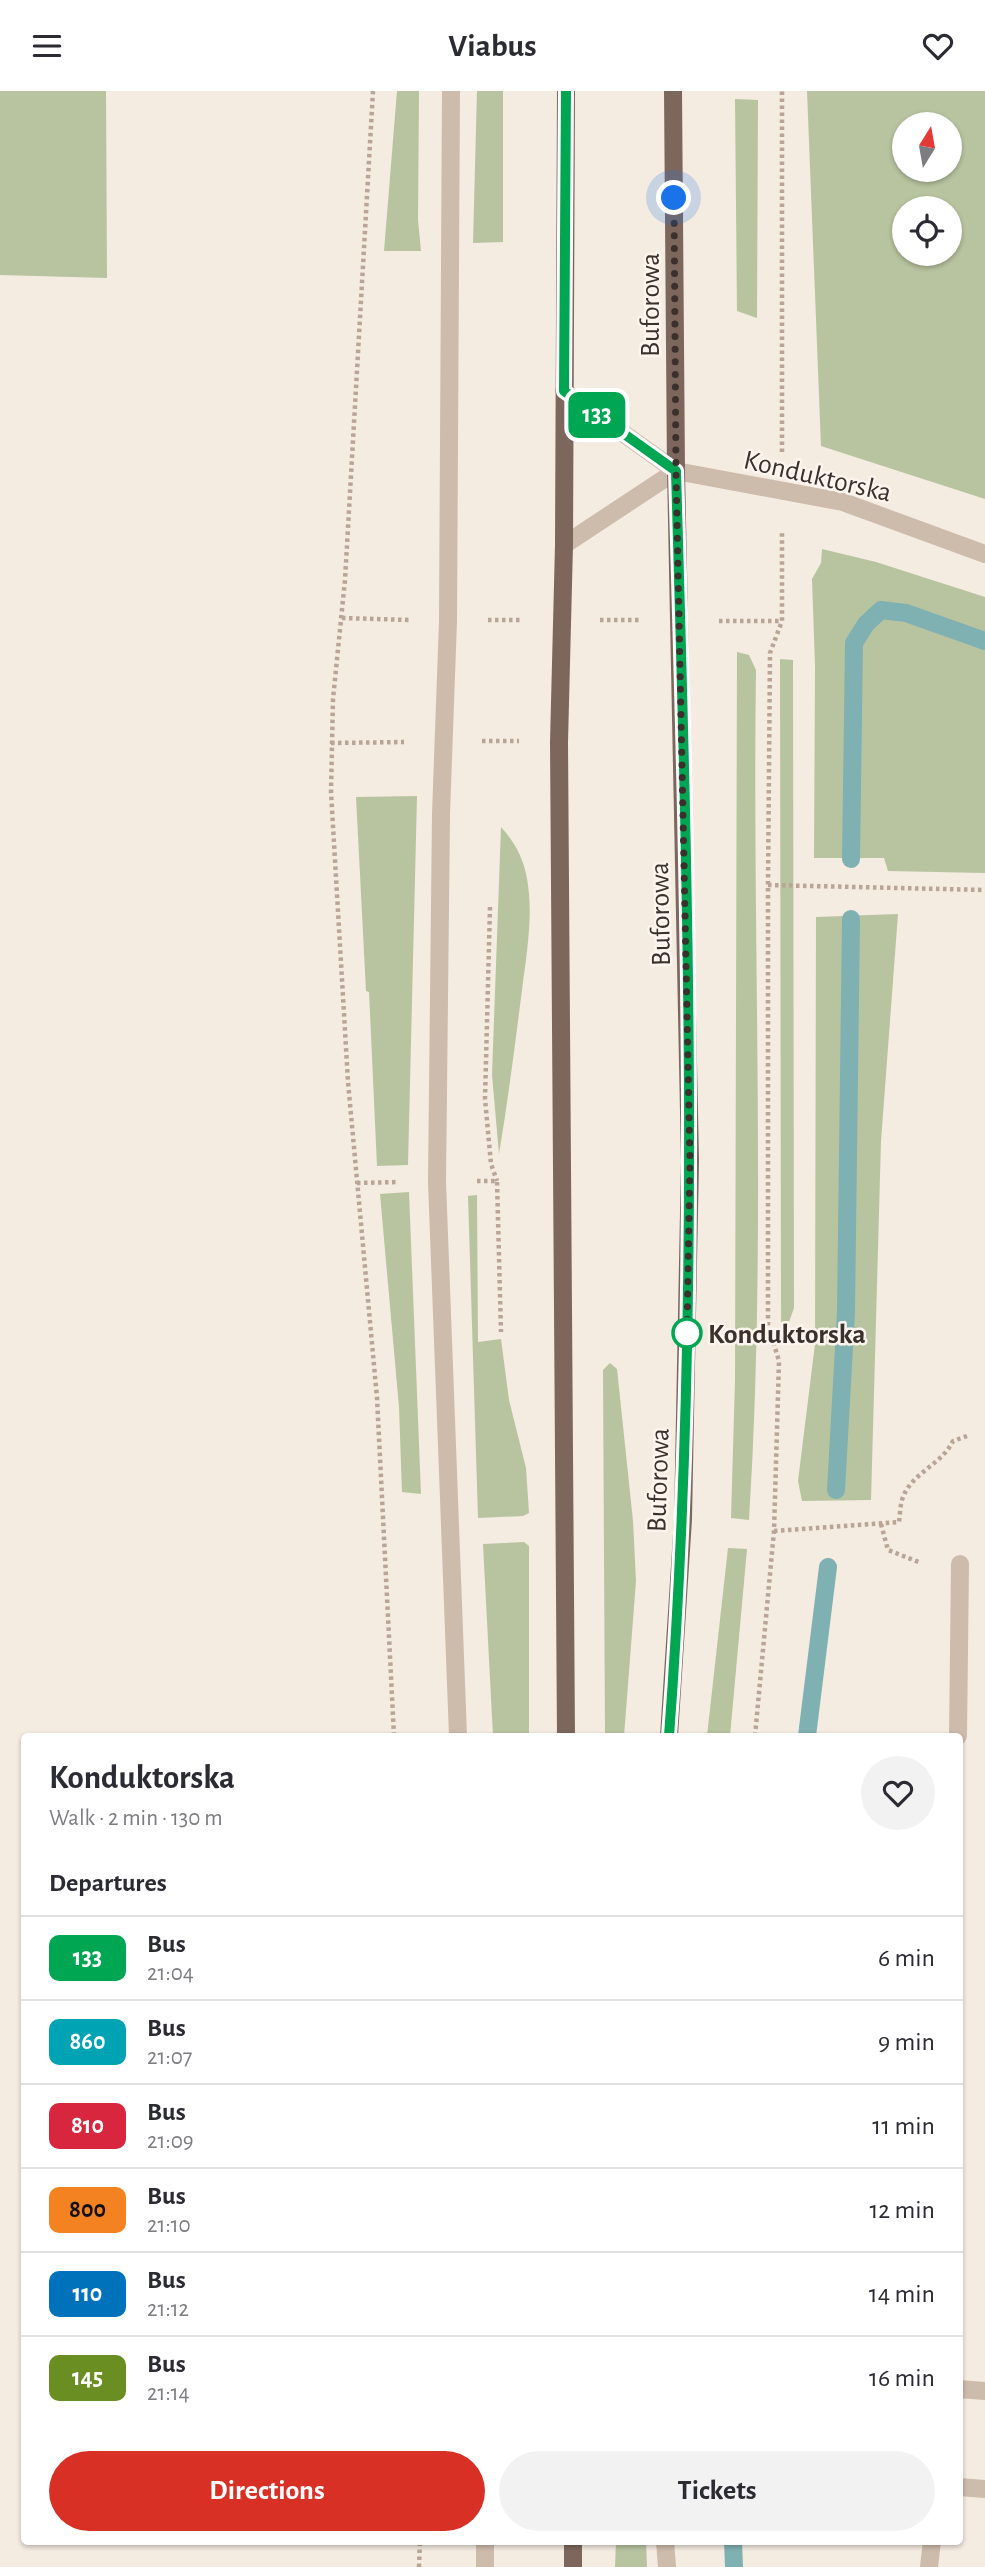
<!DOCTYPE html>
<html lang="en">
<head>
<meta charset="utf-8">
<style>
	body { margin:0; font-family:"Alegreya Sans",sans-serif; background:#f2f2f3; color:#2b2b33; height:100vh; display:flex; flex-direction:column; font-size:26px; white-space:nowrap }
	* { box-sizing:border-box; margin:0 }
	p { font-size:23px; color:#7c7c81 }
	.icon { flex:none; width:38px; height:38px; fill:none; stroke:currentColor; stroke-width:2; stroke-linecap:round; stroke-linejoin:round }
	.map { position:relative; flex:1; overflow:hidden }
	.side { position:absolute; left:21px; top:1642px; width:942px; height:812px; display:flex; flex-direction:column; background:#fff; border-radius:7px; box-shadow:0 2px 5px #0004 }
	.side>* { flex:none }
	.badge { padding:0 14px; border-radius:10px; font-size:24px; line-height:46px }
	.needle { width:46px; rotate:11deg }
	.buttons { position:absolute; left:892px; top:21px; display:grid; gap:14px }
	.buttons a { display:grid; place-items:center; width:70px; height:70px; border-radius:50%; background:#fff; box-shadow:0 2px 5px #0004; font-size:35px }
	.you { position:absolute; width:35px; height:35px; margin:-18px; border:5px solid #fff; border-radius:50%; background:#1a73e8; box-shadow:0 0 0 10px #1a73e833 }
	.map>.badge { position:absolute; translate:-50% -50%; box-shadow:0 0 0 4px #fff }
	h2 { padding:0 28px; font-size:26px; line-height:63px }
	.round { display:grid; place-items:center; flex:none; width:74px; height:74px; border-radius:37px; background:#f2f2f3 }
	.headline { display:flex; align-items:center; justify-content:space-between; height:119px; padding:0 28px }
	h1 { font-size:33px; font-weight:700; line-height:52px }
	.action { display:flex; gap:14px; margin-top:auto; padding:14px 28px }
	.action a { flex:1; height:80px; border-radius:42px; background:#d93025; color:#fff; font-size:28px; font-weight:700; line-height:80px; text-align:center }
	.action a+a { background:#f2f2f3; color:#2b2b33 }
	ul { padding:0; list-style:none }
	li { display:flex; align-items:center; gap:21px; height:84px; padding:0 28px; border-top:2px solid #e1e1e2 }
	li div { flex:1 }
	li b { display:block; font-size:26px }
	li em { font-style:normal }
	li .badge { min-width:77px; font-weight:700; text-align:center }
	header { display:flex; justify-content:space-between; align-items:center; height:91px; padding:0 28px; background:#fff; font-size:32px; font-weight:700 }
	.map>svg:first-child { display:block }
	.green { fill:#b8c4a0; fill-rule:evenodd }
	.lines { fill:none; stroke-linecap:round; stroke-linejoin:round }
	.stream { stroke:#7fb0b2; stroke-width:18 }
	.path { stroke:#b9a596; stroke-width:4.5; stroke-dasharray:3.5 3.5; stroke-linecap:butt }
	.minor { stroke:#cdbbac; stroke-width:18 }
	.major { stroke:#7d675c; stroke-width:18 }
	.line-casing { stroke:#fff; stroke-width:16 }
	.line { stroke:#00a651; stroke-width:10 }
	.walk { stroke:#3b302b; stroke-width:7; stroke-dasharray:0 12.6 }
	.stop-dot { fill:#fff; stroke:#00a651; stroke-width:3.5 }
	.labels { text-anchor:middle; stroke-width:5; stroke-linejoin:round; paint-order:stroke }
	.street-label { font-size:28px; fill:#3b302b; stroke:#fbf5ee }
	.stop-label { font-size:28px; font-weight:bold; fill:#3b302b; stroke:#fbf5ee; text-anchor:start }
</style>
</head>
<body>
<header><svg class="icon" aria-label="menu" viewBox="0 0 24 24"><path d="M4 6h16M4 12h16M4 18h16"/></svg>Viabus<svg class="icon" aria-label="heart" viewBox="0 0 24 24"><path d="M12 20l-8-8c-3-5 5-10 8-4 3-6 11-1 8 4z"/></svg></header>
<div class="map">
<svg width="985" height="2476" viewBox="0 0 985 2476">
	<rect width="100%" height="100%" fill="#f4ebe1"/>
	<g class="green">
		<path d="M0,0H106L107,187L0,184Z"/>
		<path d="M397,0H419L418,129L421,160H384Z"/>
		<path d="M477,0H503V151L473,152Z"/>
		<path d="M807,0H985V408L821,355ZM905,33H950V79H905ZM905,117H950V163H905Z"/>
		<path d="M735,8L758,9L757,227L737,220Z"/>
		<path d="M822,458L876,471L985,506V782L888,780L884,767H814L815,575L812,488L821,472Z"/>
		<path d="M737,561L749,564L756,579C752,862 767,1146 749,1429L731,1427L735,1289Z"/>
		<path d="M780,568L793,569L794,1217L789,1231L781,1233Z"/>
		<path d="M417,705L408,1074L377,1075L369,901L366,900L356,706Z"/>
		<path d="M501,736C511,747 518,758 523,772C536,812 527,859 522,899C515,954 508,1009 499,1063L492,984Z"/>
		<path d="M898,823L881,1050L871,1409L802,1410L798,1390L815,1253L816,826Z"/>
		<path d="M409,1101L421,1403L402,1401L399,1316L380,1103Z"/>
		<path d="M477,1104L478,1251L501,1248L509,1309L526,1377L529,1422L523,1425L478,1427L468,1105Z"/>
		<path d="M610,1272L617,1278L633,1430L636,1490L624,1645H605L603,1279Z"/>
		<path d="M524,1451L529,1455V1645H493L483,1453Z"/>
		<path d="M728,1457L747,1458L730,1645H707Z"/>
		<path d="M616,2450H646L647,2476H615Z"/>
	</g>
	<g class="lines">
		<g class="stream">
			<path d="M851,768L854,552L866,533L881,519L906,522L985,550"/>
			<path d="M836,1399L846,1221L851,828"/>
			<path d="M807,1645L828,1476"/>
			<path d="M733,2450L734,2476"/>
		</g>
		<g class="path">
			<path d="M373,0L345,489L333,608L331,701L348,991L377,1307L394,1645"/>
			<path d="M782,361V0"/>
			<path d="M342,527L410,529"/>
			<path d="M488,529H522"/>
			<path d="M600,529H641"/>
			<path d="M719,530H782"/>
			<path d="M482,650H519"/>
			<path d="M331,652L404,651"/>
			<path d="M768,794L985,799"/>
			<path d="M490,816L485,1008L491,1073L497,1090"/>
			<path d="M477,1090H497L501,1241"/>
			<path d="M357,1092L398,1091"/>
			<path d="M881,1433L888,1459L921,1472"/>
			<path d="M774,1440L899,1431C900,1424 900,1416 902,1409C910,1382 942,1374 953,1350L967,1345"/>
			<path d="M755,1645L774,1440L779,1270L768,1234V794L770,562L782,530V439"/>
			<path d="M419,2476L420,2450"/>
		</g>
		<g class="minor">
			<path d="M451,0L448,530L441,723L437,1091L458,1645"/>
			<path d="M564,300L676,380L843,411L985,463"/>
			<path d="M564,454L676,380"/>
			<path d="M958,1645L960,1473"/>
			<path d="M959,2298L985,2300"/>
			<path d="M959,2396L985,2398"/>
			<path d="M485,2450V2476"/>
			<path d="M665,2450L667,2476"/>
			<path d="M929,2476L932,2450"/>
		</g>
		<g class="major">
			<path d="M566,1645L559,651L564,454L566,0"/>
			<path d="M669,1645L683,1428L690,1070L676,380L673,0"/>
			<path d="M573,2476V2450"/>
		</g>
	</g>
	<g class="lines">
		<defs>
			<path id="line" d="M566,0L564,300L676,380C688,801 701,1224 669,1645"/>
		</defs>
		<use href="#line" class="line-casing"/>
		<use href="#line" class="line"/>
		<path class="walk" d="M674,107L676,380L690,1070L687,1242"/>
	</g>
	<circle class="stop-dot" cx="687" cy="1242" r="14"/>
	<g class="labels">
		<g class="street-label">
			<text transform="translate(649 214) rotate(-90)" y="10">Buforowa</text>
			<text transform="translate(818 384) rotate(13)" y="10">Konduktorska</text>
			<text transform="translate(659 823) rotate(-91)" y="10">Buforowa</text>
			<text transform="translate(657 1389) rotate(-88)" y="10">Buforowa</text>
		</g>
		<g class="stop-label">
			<text x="708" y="1252">Konduktorska</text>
		</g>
	</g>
</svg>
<div class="buttons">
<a><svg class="needle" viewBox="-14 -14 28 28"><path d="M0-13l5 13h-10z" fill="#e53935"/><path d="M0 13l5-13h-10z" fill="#7c7c81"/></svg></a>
<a><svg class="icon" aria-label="locate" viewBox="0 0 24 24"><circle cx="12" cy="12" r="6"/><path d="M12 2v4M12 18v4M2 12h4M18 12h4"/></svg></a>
</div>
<div class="you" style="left:674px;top:107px"></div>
<b class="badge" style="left:597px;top:324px;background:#00a651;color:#fff">133</b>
<section class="side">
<div class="headline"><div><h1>Konduktorska</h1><p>Walk · 2 min · 130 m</p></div><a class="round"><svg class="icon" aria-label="heart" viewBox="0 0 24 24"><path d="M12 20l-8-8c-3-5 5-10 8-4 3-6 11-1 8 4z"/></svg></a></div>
<h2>Departures</h2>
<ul>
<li><span class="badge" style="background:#00a651;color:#fff">133</span><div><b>Bus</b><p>21:04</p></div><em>6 min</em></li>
<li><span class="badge" style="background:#00a3b4;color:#fff">860</span><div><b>Bus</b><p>21:07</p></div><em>9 min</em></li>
<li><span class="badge" style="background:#d7263d;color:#fff">810</span><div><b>Bus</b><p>21:09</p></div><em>11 min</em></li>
<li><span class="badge" style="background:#f58220;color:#111">800</span><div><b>Bus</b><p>21:10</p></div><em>12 min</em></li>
<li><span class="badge" style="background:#0072bc;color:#fff">110</span><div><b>Bus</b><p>21:12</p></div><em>14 min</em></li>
<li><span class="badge" style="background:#6b8e23;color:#fff">145</span><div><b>Bus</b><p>21:14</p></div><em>16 min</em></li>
</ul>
<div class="action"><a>Directions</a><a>Tickets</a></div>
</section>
</div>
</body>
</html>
